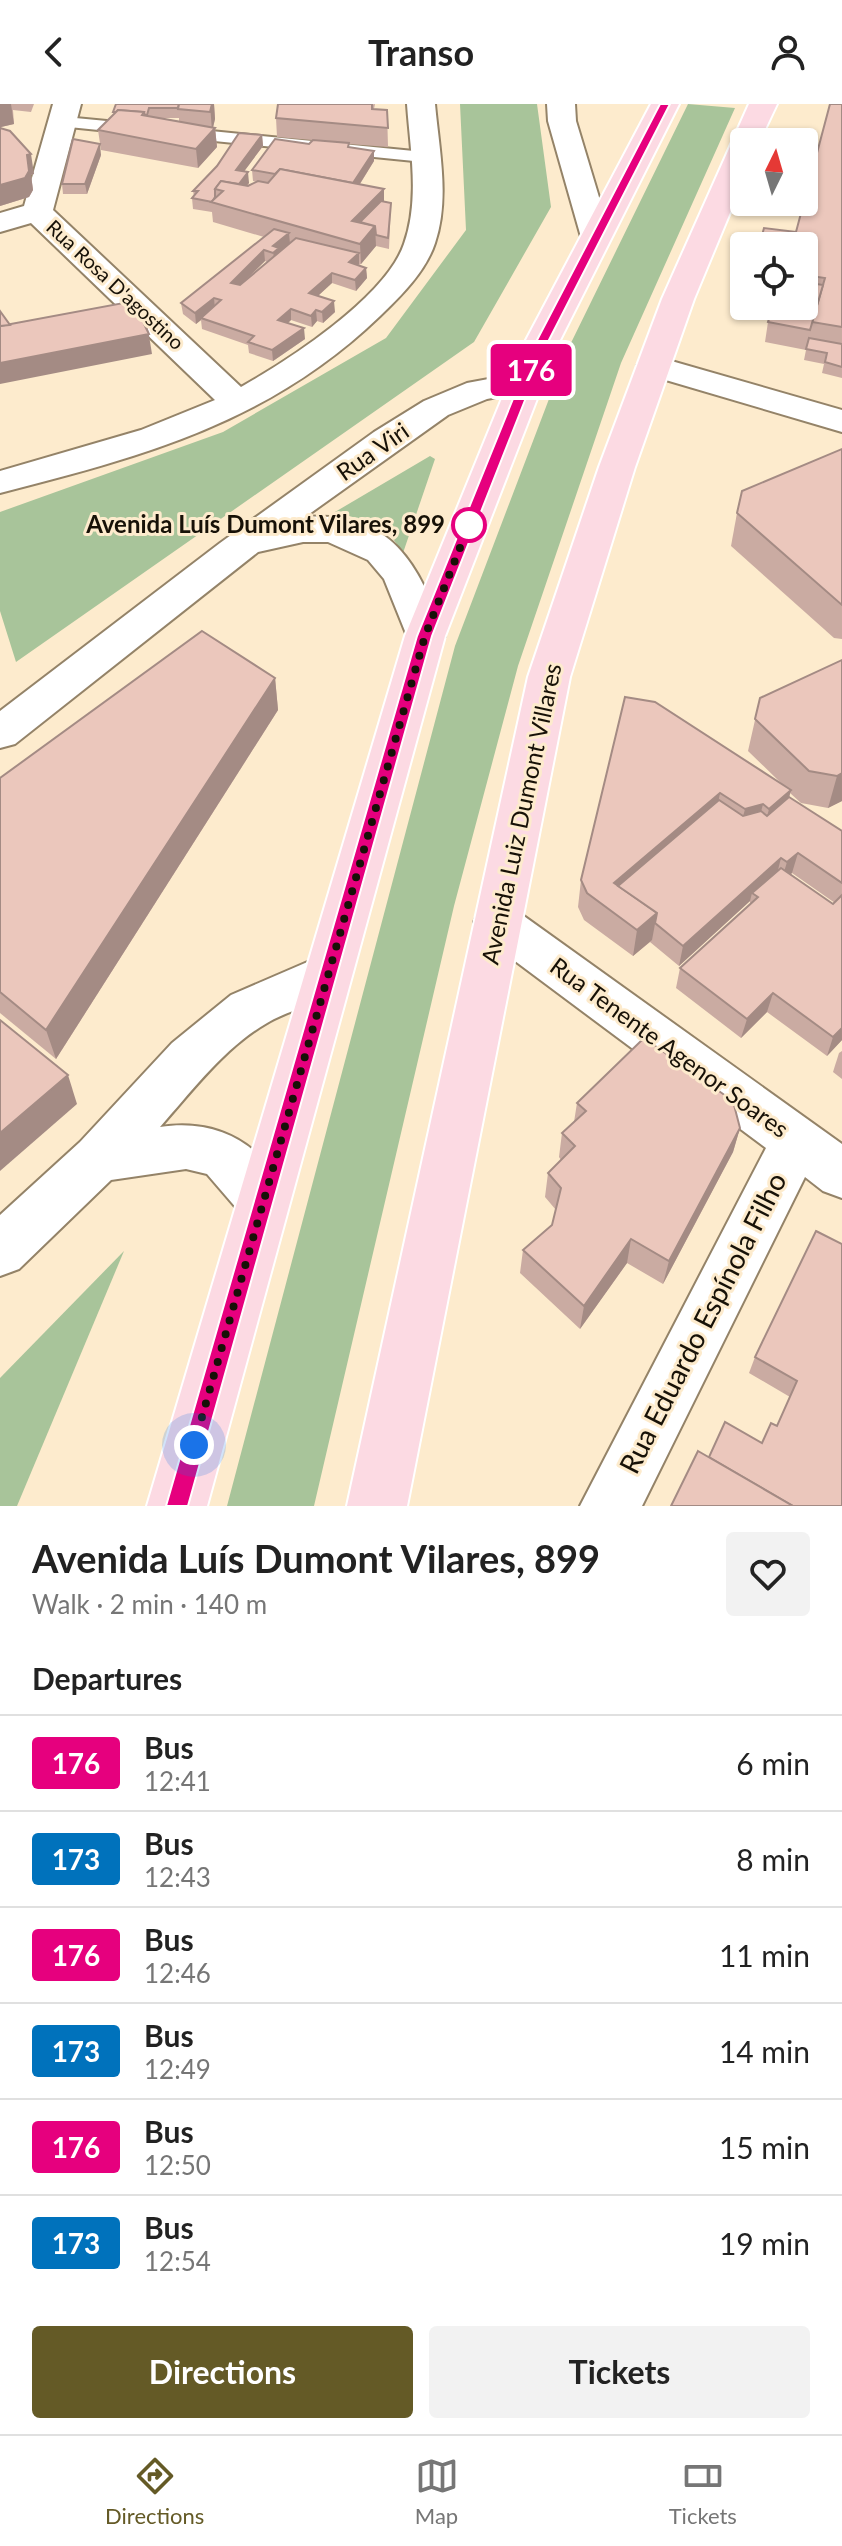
<!DOCTYPE html>
<html lang="en">
<head>
<meta charset="utf-8">
<style>
	body { margin:0; font-family:Lato,sans-serif; background:#f2f2f2; color:#222; height:100vh; display:flex; flex-direction:column; font-size:30px; white-space:nowrap }
	* { box-sizing:border-box; margin:0 }
	p { font-size:26px; color:#767676 }
	.icon { flex:none; width:44px; height:44px; fill:none; stroke:currentColor; stroke-width:2; stroke-linecap:round; stroke-linejoin:round }
	.map { position:relative; height:1402px; overflow:hidden }
	.side { display:flex; flex-direction:column; background:#fff; flex:1 }
	.side>* { flex:none }
	.badge { padding:0 16px; border-radius:6px; font-size:28px; line-height:52px }
	.needle { width:52px; rotate:5deg }
	.buttons { position:absolute; left:730px; top:24px; display:grid; gap:16px }
	.buttons a { display:grid; place-items:center; width:88px; height:88px; border-radius:8px; background:#fff; box-shadow:0 2px 6px #0004; font-size:40px }
	.you { position:absolute; width:40px; height:40px; margin:-20px; border:6px solid #fff; border-radius:50%; background:#1a73e8; box-shadow:0 0 0 12px #1a73e833 }
	.map>.badge { position:absolute; translate:-50% -50%; box-shadow:0 0 0 4px #fff }
	h2 { padding:0 32px; font-size:30px; line-height:72px }
	.round { display:grid; place-items:center; flex:none; width:84px; height:84px; border-radius:8px; background:#f2f2f2 }
	.headline { display:flex; align-items:center; justify-content:space-between; height:136px; padding:0 32px }
	h1 { font-size:38px; font-weight:700; line-height:60px }
	.button { display:flex; gap:16px; margin-top:auto; padding:16px 32px }
	.button a { flex:1; height:92px; border-radius:8px; background:#645a26; color:#fff; font-size:32px; font-weight:700; line-height:92px; text-align:center }
	.button a+a { background:#f2f2f2; color:#222 }
	ul { padding:0; list-style:none }
	li { display:flex; align-items:center; gap:24px; height:96px; padding:0 32px; border-top:2px solid #e0e0e0 }
	li div { flex:1 }
	li b { display:block; font-size:30px }
	li em { font-style:normal }
	li .badge { min-width:88px; font-weight:700; text-align:center }
	header { display:flex; justify-content:space-between; align-items:center; height:104px; padding:0 32px; background:#fff; font-size:36px; font-weight:700 }
	.tab-bar { display:flex; justify-content:space-around; align-items:center; height:112px; border-top:2px solid #e0e0e0; background:#fff; font-size:22px; color:#767676 }
	.tab-bar a { display:grid; justify-items:center; gap:4px }
	.tab-bar .on { color:#645a26 }
	.map>svg:first-child { display:block }
	.green { fill:#a8c49a }
	.lines { fill:none; stroke-linecap:round; stroke-linejoin:round }
	.service-casing { stroke:#948368; stroke-width:4 }
	.minor-casing { stroke:#948368; stroke-width:4 }
	.tertiary-casing { stroke:#948368; stroke-width:4 }
	.primary-casing { stroke:#fff; stroke-width:4 }
	.service { fill:#fff; fill-rule:evenodd }
	.minor { fill:#fff; fill-rule:evenodd }
	.tertiary { fill:#fff; fill-rule:evenodd }
	.primary { fill:#fcdae3; fill-rule:evenodd }
	.wall { fill:#caaba2; fill-rule:evenodd }
	.shaded-wall { fill:#a48b84 }
	.building { fill:#ebc7bc; stroke:#a48b84; stroke-width:2 }
	.line { fill:#e6007e; stroke:#fff; stroke-width:2 }
	.walk { stroke:#171107; stroke-width:8; stroke-dasharray:0 14.4 }
	.stop-dot { fill:#fff; stroke:#e6007e; stroke-width:4 }
	.labels { text-anchor:middle; stroke-width:6; stroke-linejoin:round; paint-order:stroke }
	.far-street-label { font-size:20px; fill:#171107; stroke:#fdebcd }
	.street-label { font-size:24px; fill:#171107; stroke:#fdebcd }
	.stop-label { font-size:24px; font-weight:bold; fill:#171107; stroke:#fdebcd; text-anchor:end }
	.near-street-label { font-size:28px; fill:#171107; stroke:#fdebcd }
</style>
</head>
<body>
<header><svg class="icon" aria-label="back" viewBox="0 0 24 24"><path d="M15 5l-7 7 7 7"/></svg>Transo<svg class="icon" aria-label="person" viewBox="0 0 24 24"><circle cx="12" cy="8" r="4"/><path d="M4 21q1-7 8-7t8 7"/></svg></header>
<div class="map">
<svg width="842" height="1402" viewBox="0 0 842 1402">
	<rect width="100%" height="100%" fill="#fdebcd"/>
	<g class="green">
		<path d="M460,0H537L551,103L474,238L16,558L0,507V408L223,328L386,234L466,126Z"/>
		<path d="M688,0L735,4L621,259L518,562L454,802L314,1402H227L455,542L568,245Z"/>
		<path d="M430,352L435,355L403,449L384,422L335,408Z"/>
		<path d="M124,1147L17,1402H0V1274Z"/>
	</g>
	<g class="lines">
		<defs>
			<g id="service">
				<path d="M65,13L138,20L146,25L138,30L59,22L57,18Z"/>
				<path d="M181,24L424,48L433,53L424,58L175,33L173,29Z"/>
			</g>
			<g id="minor">
				<path d="M53,0H81L53,106L241,283C289,256 386,193 404,140C420,95 410,45 407,0H435C439,45 450,95 435,139C426,167 401,192 380,212C270,318 145,352 0,389V367L141,326L215,296L31,119L0,128V109L24,102Z"/>
				<path d="M654,252L842,306V328L642,269L637,262L642,255Z"/>
				<path d="M526,268L538,271L543,278L538,285L487,295L448,311L305,413C393,407 419,462 445,532L439,542L425,546L411,542L384,475L368,456L328,438H303L258,448L15,640L0,644V607L220,439L374,328L424,297L467,279Z"/>
				<path d="M497,799L514,805L842,1040V1094L823,1087L805,1073L642,1402H580L766,1044L480,831L474,818L480,805Z"/>
				<path d="M326,850L343,856L350,870C336,898 293,903 267,919C225,943 192,987 160,1023C219,1014 265,1041 290,1096L282,1113L263,1120L244,1113L207,1070L186,1065L111,1076L19,1165L0,1172V1111L80,1038L172,939L231,891Z"/>
			</g>
			<path id="tertiary" d="M547,0H575L576,17L611,133L607,140H585L581,133L548,17Z"/>
			<g id="primary">
				<path d="M651,0H679L559,238L445,532L207,1402H147L405,532L525,238Z"/>
				<path d="M749,0H777L759,38H744V75L694,195L635,363L570,573L407,1402H347L528,573L599,363L662,195Z"/>
			</g>
		</defs>
		<use href="#service" class="service-casing"/>
		<use href="#minor" class="minor-casing"/>
		<use href="#tertiary" class="tertiary-casing"/>
		<use href="#primary" class="primary-casing"/>
		<use href="#service" class="service"/>
		<use href="#minor" class="minor"/>
		<use href="#tertiary" class="tertiary"/>
		<use href="#primary" class="primary"/>
	</g>
	<g class="wall">
		<path d="M0,0H34L31,8L13,6L14,20L1,23L34,70L31,71L33,86L29,93L0,102Z"/>
		<path d="M116,0H214L215,15L213,24H215L217,43L198,64L101,46L98,26L114,10ZM161,14H179V17Z"/>
		<path d="M375,0L374,5L387,6L388,43L349,40V43L374,47V57L360,80L384,97L391,99L389,145L376,142L361,160L358,161L366,164L367,174L356,187L332,179L318,192L335,208L323,219L317,217L312,223L291,216L288,219L305,235L273,257L249,249L248,241L202,225L201,216L196,220L183,210L181,199L264,133L213,118L212,108L193,105L192,94L194,92L193,87L262,31L263,42L244,67L249,79L247,81L257,78L253,77L252,66L309,40L312,36L277,33L276,14ZM265,157L267,158L248,174Z"/>
		<path d="M842,0V274L822,269L824,260L804,256L806,246L765,238L768,218L804,202V142L796,128Z"/>
		<path d="M101,51L87,90H63L62,80Z"/>
		<path d="M842,345V535L834,534L731,442L737,409Z"/>
		<path d="M842,556V697L828,704L801,699L790,689L789,693L842,727V936L827,952L767,908L741,934L676,884L680,864L750,801V797L679,862L650,838L633,852L584,816L578,803L581,776L625,593L782,680L748,647L760,594ZM792,769L835,799L833,800L791,770Z"/>
		<path d="M275,574L278,606L56,955L0,909V674Z"/>
		<path d="M842,947V975L833,968L839,949Z"/>
		<path d="M577,999L740,1024L733,1048L663,1180L627,1159L580,1225L520,1169L523,1146L552,1121L556,1106L545,1093L548,1069L561,1056L559,1053L562,1029L574,1018Z"/>
		<path d="M816,1127L842,1402H671L709,1353L762,1339L777,1322L790,1293L749,1269L755,1253Z"/>
	</g>
	<g class="shaded-wall">
		<path d="M0,0H11L14,20L1,23V25H0Z"/>
		<path d="M210,0H214L215,15L212,27L215,24L217,43L198,64L196,45L212,27Z"/>
		<path d="M262,31L263,42L237,77L236,66Z"/>
		<path d="M100,40L101,51L87,90L85,80Z"/>
		<path d="M374,47V57L351,94V83Z"/>
		<path d="M31,50L34,70L31,71L33,86L29,93L0,102V81L27,51Z"/>
		<path d="M248,68L249,79L239,92L238,81Z"/>
		<path d="M384,85V105L362,128L352,117Z"/>
		<path d="M375,122L376,142L361,160L360,140Z"/>
		<path d="M289,129L290,140L274,160L273,142Z"/>
		<path d="M264,146L265,157L232,189L231,179Z"/>
		<path d="M359,149V160L349,169V158Z"/>
		<path d="M366,164L367,174L356,187L355,176Z"/>
		<path d="M332,169V179L309,200V189Z"/>
		<path d="M214,194L215,205L201,214V216L196,220L195,209Z"/>
		<path d="M334,197L335,208L323,219L322,208Z"/>
		<path d="M291,205V216L279,227L278,216Z"/>
		<path d="M316,206L317,217L312,223L311,212Z"/>
		<path d="M147,219L152,250L0,280V259Z"/>
		<path d="M304,224L305,235L273,257L272,246Z"/>
		<path d="M275,574L278,606L56,955L46,926Z"/>
		<path d="M842,669V697L828,704L837,672Z"/>
		<path d="M791,686L784,713L762,732L769,705Z"/>
		<path d="M720,689L715,716L624,794L614,779Z"/>
		<path d="M763,700L756,728L738,732L745,705Z"/>
		<path d="M798,749L792,769L781,778L787,758Z"/>
		<path d="M781,754L776,774L752,789L750,797L679,862L683,842Z"/>
		<path d="M657,809L652,836L633,852L637,826Z"/>
		<path d="M773,889L767,908L741,934L747,915Z"/>
		<path d="M842,924V936L827,952L833,933Z"/>
		<path d="M68,971L77,1000L0,1067V1029Z"/>
		<path d="M740,1024L733,1048L663,1180L669,1157Z"/>
		<path d="M631,1135L627,1159L580,1225L584,1202Z"/>
	</g>
	<g class="building">
		<path d="M116,0H179L178,4H149L147,11H145L144,8L118,6L116,8H113Z"/>
		<path d="M179,0H212L210,8L178,5Z"/>
		<path d="M278,0H372V5L387,6L388,24L276,14Z"/>
		<path d="M830,0H842V223L812,218L825,174L804,171V142H759L764,124L796,128Z"/>
		<path d="M118,6L144,8L142,11L215,24L196,45L98,26Z"/>
		<path d="M0,24L10,27L31,50L27,51L29,67L25,74L0,81Z"/>
		<path d="M239,29L262,31L236,66L248,68L239,80L221,77L215,85V93L212,98L192,94L198,87H193L217,62Z"/>
		<path d="M73,35L100,40L85,80H62Z"/>
		<path d="M275,35L309,40L313,36L349,39L348,43L374,47L353,79L280,65L275,70L252,66Z"/>
		<path d="M280,65L384,85L352,117L375,122L360,140L211,98L223,87L215,85L221,77L248,82L258,77L268,79Z"/>
		<path d="M381,97L391,99L388,134L376,131L375,122L360,118Z"/>
		<path d="M274,125L289,129L273,142L279,144L273,149L264,146L231,179L240,181L296,134L359,149L349,158L366,164L355,176L332,169L309,189L334,197L322,208L316,206L311,212L291,205L278,216L304,224L272,246L248,238L254,232L201,214L221,196L214,194L195,209L181,199Z"/>
		<path d="M804,178L823,181L810,226L768,218L773,202H804Z"/>
		<path d="M134,197L147,219L144,220L149,230L0,259V222Z"/>
		<path d="M0,207L10,221L0,222Z"/>
		<path d="M809,234L842,240V263L825,258L827,249L806,245Z"/>
		<path d="M842,345V501L737,409L742,387Z"/>
		<path d="M202,527L275,574L46,926L0,888V674Z"/>
		<path d="M842,556V669L837,672L809,667L755,615L760,594Z"/>
		<path d="M625,593L655,598L791,686L769,705L763,700L745,705L720,689L614,779L657,809L637,826L587,789L581,776Z"/>
		<path d="M789,693L842,727V779L798,749L787,758L781,754L683,842L655,819L657,809L618,782L719,696L743,712L761,707L767,712Z"/>
		<path d="M781,764L833,800L842,791V924L833,933L773,889L747,915L680,864L758,793L752,789Z"/>
		<path d="M0,916L68,971L0,1029Z"/>
		<path d="M644,934L733,997L740,1024L669,1157L631,1135L584,1202L523,1146L552,1121L561,1084L548,1069L575,1042L562,1029L586,1007L577,999Z"/>
		<path d="M816,1127L842,1140V1402H793L709,1353L725,1318L762,1339L771,1319L777,1322L797,1277L755,1253Z"/>
		<path d="M698,1347L793,1402H671Z"/>
	</g>
	<path class="line" d="M660,0H670L548,238L432,532L188,1402H166L417,532L536,238Z"/>
	<g class="lines">
		<path class="walk" d="M194,1341L425,532L473,411L469,421"/>
	</g>
	<circle class="stop-dot" cx="469" cy="421" r="16"/>
	<g class="labels">
		<g class="far-street-label">
			<text transform="translate(115 181) rotate(43)" y="7">Rua Rosa D'agostino</text>
		</g>
		<g class="street-label">
			<text transform="translate(373 348) rotate(-35)" y="8">Rua Viri</text>
			<text transform="translate(522 710) rotate(-78)" y="8">Avenida Luiz Dumont Villares</text>
			<text transform="translate(669 944) rotate(36)" y="8">Rua Tenente Agenor Soares</text>
		</g>
		<g class="stop-label">
			<text x="445" y="429">Avenida Luís Dumont Vilares, 899</text>
		</g>
		<g class="near-street-label">
			<text transform="translate(703 1219) rotate(-63)" y="10">Rua Eduardo Espínola Filho</text>
		</g>
	</g>
</svg>
<div class="buttons">
<a><svg class="needle" viewBox="-14 -14 28 28"><path d="M0-13l5 13h-10z" fill="#e53935"/><path d="M0 13l5-13h-10z" fill="#767676"/></svg></a>
<a><svg class="icon" aria-label="locate" viewBox="0 0 24 24"><circle cx="12" cy="12" r="6"/><path d="M12 2v4M12 18v4M2 12h4M18 12h4"/></svg></a>
</div>
<div class="you" style="left:194px;top:1341px"></div>
<b class="badge" style="left:531px;top:266px;background:#e6007e;color:#fff">176</b>
</div>
<section class="side">
<div class="headline"><div><h1>Avenida Luís Dumont Vilares, 899</h1><p>Walk · 2 min · 140 m</p></div><a class="round"><svg class="icon" aria-label="heart" viewBox="0 0 24 24"><path d="M12 20l-8-8c-3-5 5-10 8-4 3-6 11-1 8 4z"/></svg></a></div>
<h2>Departures</h2>
<ul>
<li><span class="badge" style="background:#e6007e;color:#fff">176</span><div><b>Bus</b><p>12:41</p></div><em>6 min</em></li>
<li><span class="badge" style="background:#0072bc;color:#fff">173</span><div><b>Bus</b><p>12:43</p></div><em>8 min</em></li>
<li><span class="badge" style="background:#e6007e;color:#fff">176</span><div><b>Bus</b><p>12:46</p></div><em>11 min</em></li>
<li><span class="badge" style="background:#0072bc;color:#fff">173</span><div><b>Bus</b><p>12:49</p></div><em>14 min</em></li>
<li><span class="badge" style="background:#e6007e;color:#fff">176</span><div><b>Bus</b><p>12:50</p></div><em>15 min</em></li>
<li><span class="badge" style="background:#0072bc;color:#fff">173</span><div><b>Bus</b><p>12:54</p></div><em>19 min</em></li>
</ul>
<div class="button"><a>Directions</a><a>Tickets</a></div>
</section>
<nav class="tab-bar">
<a class="on"><svg class="icon" aria-label="directions" viewBox="0 0 24 24"><path d="M12 3l9 9-9 9-9-9zM9 14v-3h6M13 9l2 2-2 2"/></svg>Directions</a>
<a><svg class="icon" aria-label="map" viewBox="0 0 24 24"><path d="M3 6l6-2 6 2 6-2v14l-6 2-6-2-6 2zM9 4v14M15 6v14"/></svg>Map</a>
<a><svg class="icon" aria-label="tickets" viewBox="0 0 24 24"><path d="M3 7h18v10H3zM15 7v10"/></svg>Tickets</a>
</nav>
</body>
</html>
